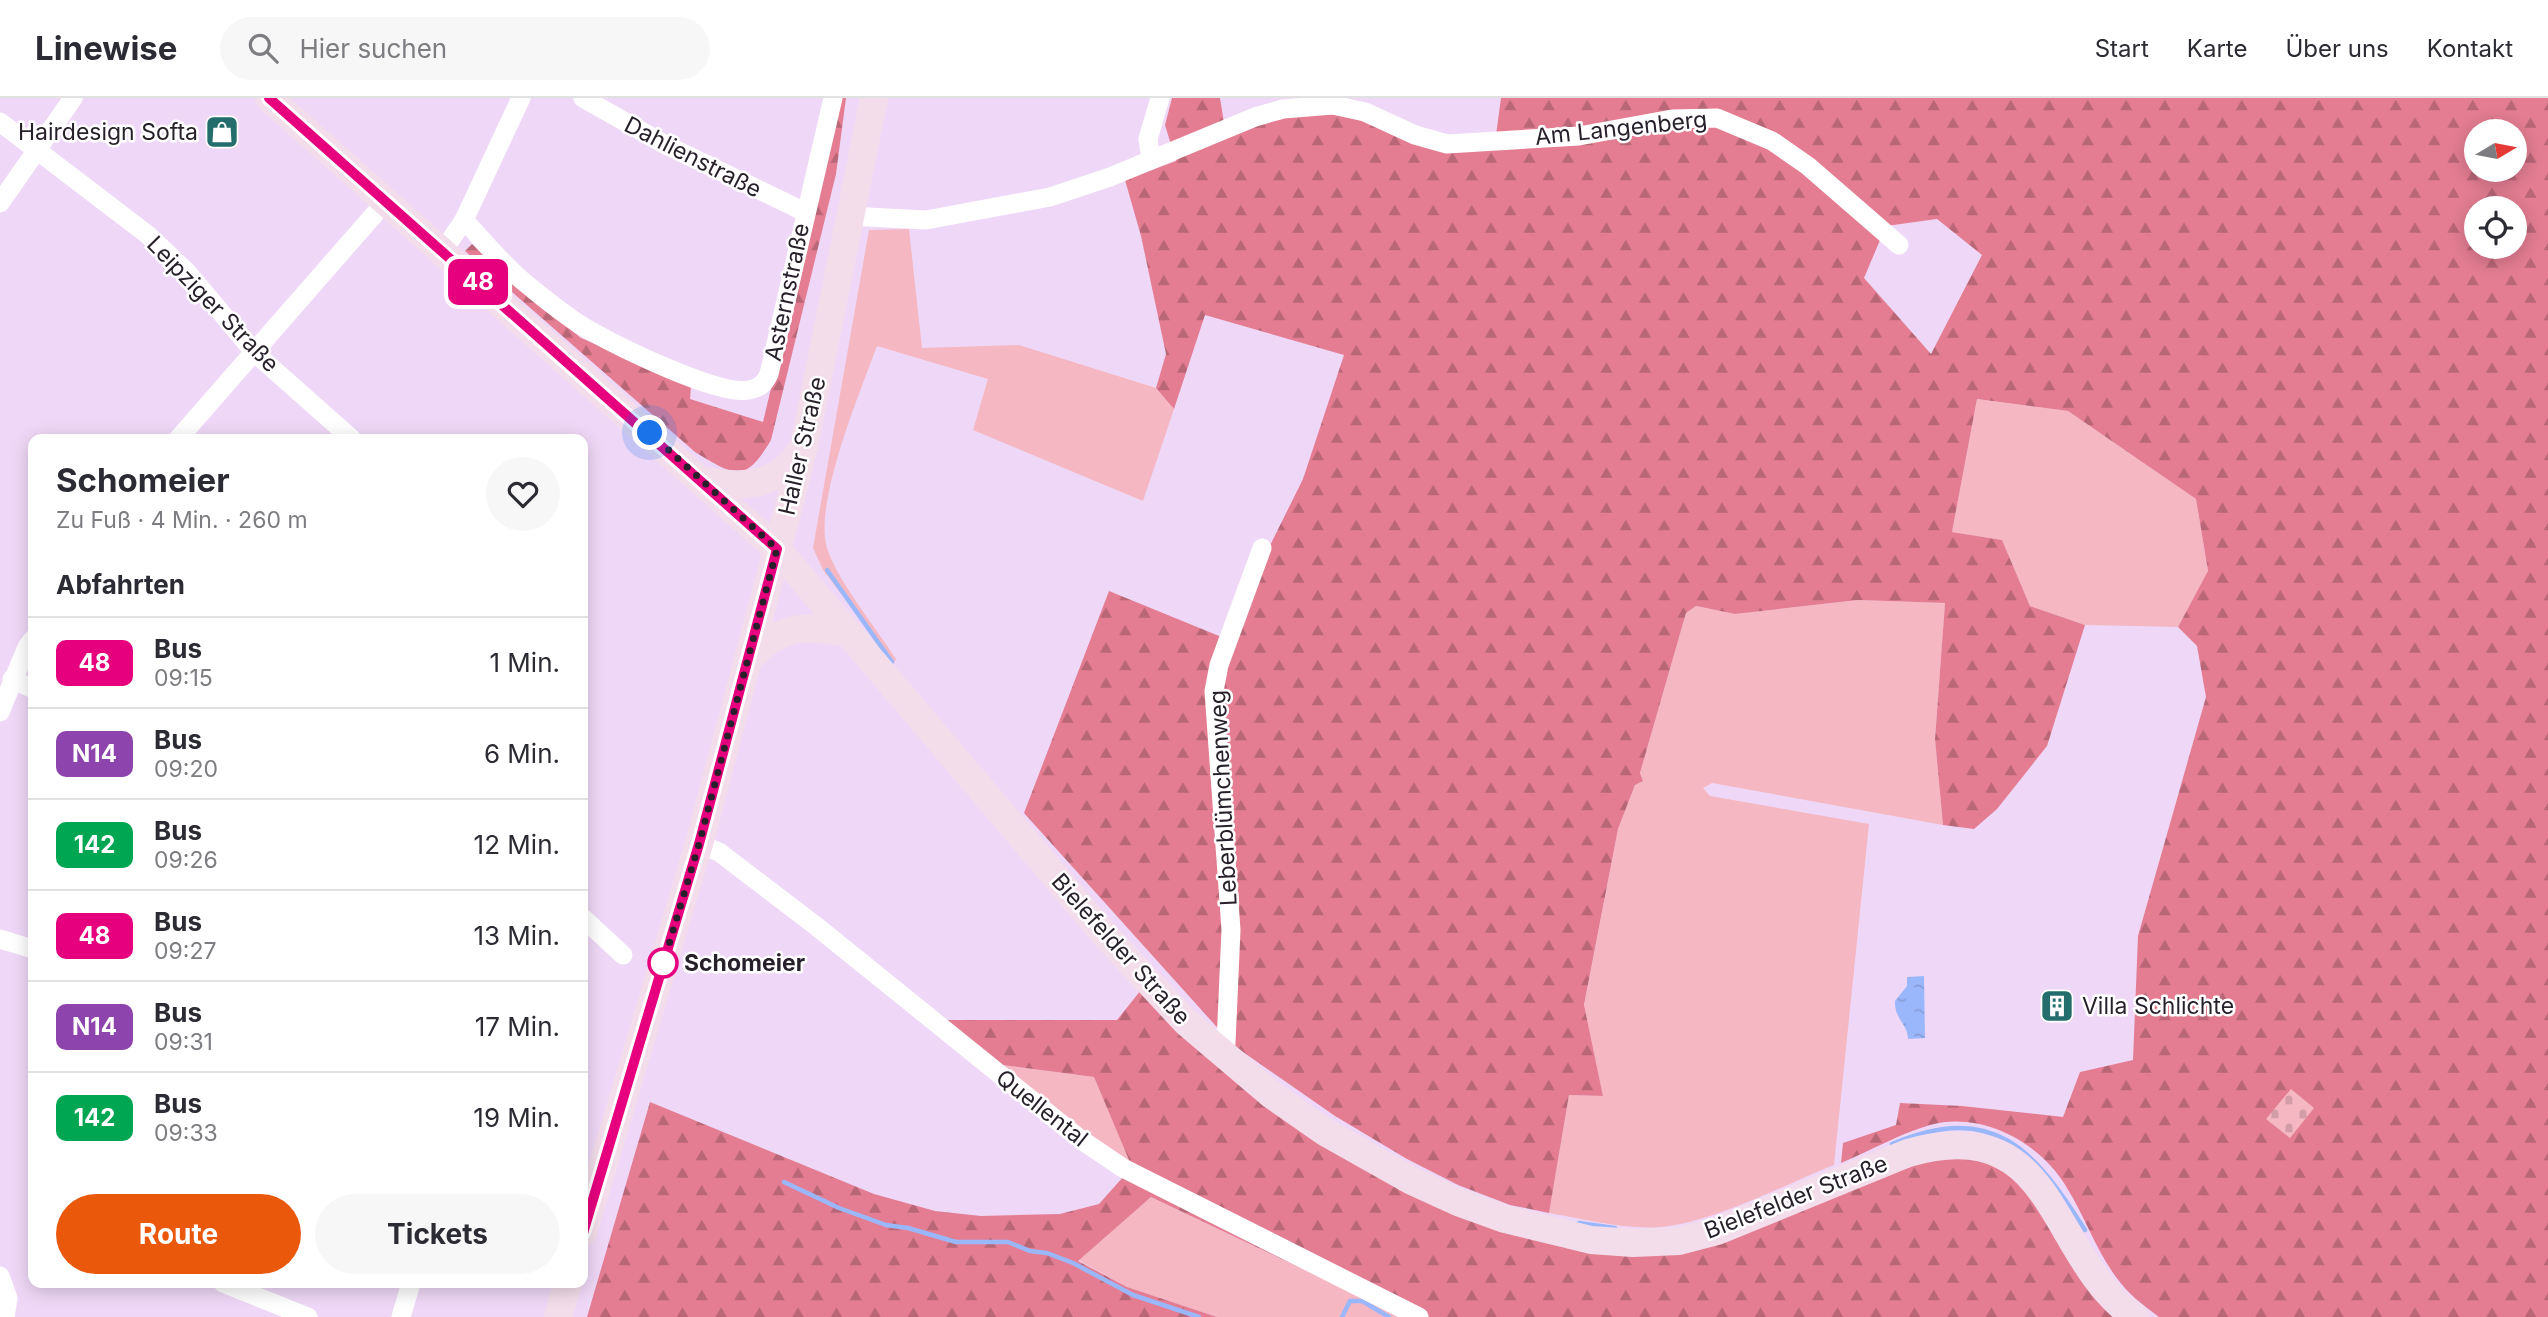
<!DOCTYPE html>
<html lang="de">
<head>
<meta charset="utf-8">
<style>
	body { margin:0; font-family:Inter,sans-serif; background:#f7f7f7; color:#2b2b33; height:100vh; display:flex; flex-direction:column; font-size:26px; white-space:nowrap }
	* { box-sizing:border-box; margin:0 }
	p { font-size:23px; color:#7c7c81 }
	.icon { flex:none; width:38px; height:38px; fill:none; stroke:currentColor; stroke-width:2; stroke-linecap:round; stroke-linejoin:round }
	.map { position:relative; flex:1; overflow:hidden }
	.drawer { position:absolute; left:28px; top:336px; width:560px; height:854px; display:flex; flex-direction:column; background:#fff; border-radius:14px; box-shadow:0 4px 18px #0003 }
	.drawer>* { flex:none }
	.badge { padding:0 14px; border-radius:10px; font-size:24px; line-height:46px }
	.needle { width:46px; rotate:80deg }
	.buttons { position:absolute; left:2464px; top:21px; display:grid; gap:14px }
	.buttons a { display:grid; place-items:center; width:63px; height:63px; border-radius:50%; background:#fff; box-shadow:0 4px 18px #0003; font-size:35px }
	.you { position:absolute; width:35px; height:35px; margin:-18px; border:5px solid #fff; border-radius:50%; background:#1a73e8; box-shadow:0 0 0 10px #1a73e833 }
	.map>.badge { position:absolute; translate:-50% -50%; box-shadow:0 0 0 4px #fff }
	h2 { padding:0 28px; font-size:26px; line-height:63px }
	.round { display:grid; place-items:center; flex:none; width:74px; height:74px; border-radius:37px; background:#f7f7f7 }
	.headline { display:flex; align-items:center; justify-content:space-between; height:119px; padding:0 28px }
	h1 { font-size:33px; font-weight:700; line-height:52px }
	.button { display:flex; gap:14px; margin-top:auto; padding:14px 28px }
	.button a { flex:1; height:80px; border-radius:42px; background:#ea580c; color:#fff; font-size:28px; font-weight:700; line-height:80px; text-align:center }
	.button a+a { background:#f7f7f7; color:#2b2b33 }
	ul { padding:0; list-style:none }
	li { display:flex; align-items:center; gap:21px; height:91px; padding:0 28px; border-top:2px solid #e1e1e2 }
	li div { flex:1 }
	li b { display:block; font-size:26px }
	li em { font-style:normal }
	li .badge { min-width:77px; font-weight:700; text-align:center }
	header { display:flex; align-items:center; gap:42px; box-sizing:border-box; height:98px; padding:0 35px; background:#fff; border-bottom:2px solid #e1e1e2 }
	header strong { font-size:33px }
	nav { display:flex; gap:38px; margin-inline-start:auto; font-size:24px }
	.search { width:490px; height:63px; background:#f7f7f7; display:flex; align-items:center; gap:18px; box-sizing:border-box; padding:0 24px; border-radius:38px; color:#7c7c81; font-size:26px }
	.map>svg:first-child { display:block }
	.green { fill:#f5b7c1 }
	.forest { fill:url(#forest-firs); fill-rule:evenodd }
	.cemetery { fill:url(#cemetery-stones) }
	.water { fill:url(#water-ripples) }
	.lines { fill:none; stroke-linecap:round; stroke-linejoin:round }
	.stream { stroke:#9bb7fc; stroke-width:4.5 }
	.street { stroke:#fff; stroke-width:19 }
	.secondary { stroke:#f3ddea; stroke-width:28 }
	.line-casing { stroke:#fff; stroke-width:16 }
	.line { stroke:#e6007e; stroke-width:10 }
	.walk { stroke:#271f2a; stroke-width:7; stroke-dasharray:0 12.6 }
	.stop-dot { fill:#fff; stroke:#e6007e; stroke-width:3.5 }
	.labels { text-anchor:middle; stroke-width:5; stroke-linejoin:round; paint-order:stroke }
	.street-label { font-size:23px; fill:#271f2a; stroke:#fff }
	.poi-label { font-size:23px; fill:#271f2a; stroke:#fff; text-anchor:end }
	.stop-label { font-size:23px; font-weight:bold; fill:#271f2a; stroke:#fff; text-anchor:start }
</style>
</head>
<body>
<header>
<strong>Linewise</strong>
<div class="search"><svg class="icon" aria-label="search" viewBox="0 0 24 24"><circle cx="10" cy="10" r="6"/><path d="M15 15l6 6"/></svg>Hier suchen</div>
<nav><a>Start</a><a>Karte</a><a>Über uns</a><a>Kontakt</a></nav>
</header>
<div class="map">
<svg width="2548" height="1219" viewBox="0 0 2548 1219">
	<defs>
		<pattern id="forest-firs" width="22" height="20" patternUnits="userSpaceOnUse" patternTransform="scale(1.75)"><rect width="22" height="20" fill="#e47d92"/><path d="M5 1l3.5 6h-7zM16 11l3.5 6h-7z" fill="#b96677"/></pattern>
		<pattern id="cemetery-stones" width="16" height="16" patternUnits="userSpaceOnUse" patternTransform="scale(1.75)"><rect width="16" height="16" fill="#f5b7c1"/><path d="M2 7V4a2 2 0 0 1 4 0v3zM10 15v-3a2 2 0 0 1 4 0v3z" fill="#d29da6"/></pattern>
		<pattern id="water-ripples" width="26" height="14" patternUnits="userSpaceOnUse" patternTransform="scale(1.75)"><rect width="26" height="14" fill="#9bb7fc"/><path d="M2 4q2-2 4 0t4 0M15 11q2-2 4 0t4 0" fill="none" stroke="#869dd8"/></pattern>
	</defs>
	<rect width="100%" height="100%" fill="#efd8f7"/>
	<g class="green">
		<path d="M909,131L922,250L1019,247L1156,290L1174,311L1143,403L973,332L988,281L877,248C861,292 811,410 828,453C840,486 876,530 896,561L894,565L823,472L813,450L869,132Z"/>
		<path d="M1977,301L2068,313L2196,401L2208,474L2178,529L2085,527L2030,508L2002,442L1952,434Z"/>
		<path d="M1858,502L1945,505L1935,641L1943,727L1712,685L1703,690L1710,698L1869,726L1834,1067C1784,1087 1714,1124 1661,1129C1623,1132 1586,1121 1549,1115L1569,997L1603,998L1584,908L1618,731L1635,687L1643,683L1640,675L1686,515L1696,508L1735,516Z"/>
		<path d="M995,966L1094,979L1133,1069Z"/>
		<path d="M1151,1099L1404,1219H1217L1127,1189L1078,1162Z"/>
	</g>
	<g class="forest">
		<path d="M840,0H846L836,76L771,342C745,386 735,378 695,354L465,153L472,146L515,187L581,240L691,288L690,301L763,324Z"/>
		<path d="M1172,0H1220L1226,37L1257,24L1317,14L1361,21L1430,50L1496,37L1501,0H2548V1219H2159C2143,1207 2128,1196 2116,1179C2096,1152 2085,1119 2067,1090C2040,1044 1982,1013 1930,1027C1899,1036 1870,1053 1841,1065L1843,1045L1896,1027L1900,1005L1962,1008L2063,1019L2080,974L2133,962L2138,838L2206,599L2197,548L2178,529L2208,473L2196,401L2068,313L1977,301L1952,434L2002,442L2030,508L2085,527L2047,648L1997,711L1974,731L1943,727L1935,641L1945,505L1858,502L1735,516L1696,508L1686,515L1640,675L1643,683L1635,687L1618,731L1584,907L1603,998L1569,997L1549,1115L1510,1107L1458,1087L1407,1061L1335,1018L1233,947L1024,715L1109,493L1224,540L1303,381L1344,257L1205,217L1174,311L1156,290L1166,256L1141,138L1125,82L1176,63L1165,27ZM2476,33H2515V72H2476ZM2476,110H2515V149H2476ZM1937,121L1982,157L1931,256L1864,180L1886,128Z"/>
		<path d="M1141,892L1319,1039L1590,1152L1895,1074C1951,1055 1971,1049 2021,1086L2118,1219H1404L1151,1099L1078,1163L1127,1189L1217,1219H587L650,1004L874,1096L935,1113L981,1118L1060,1116L1099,1106L1132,1069L1094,979L995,966L944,922H1117Z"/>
	</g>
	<path class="cemetery" d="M2291,991L2314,1010L2290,1040L2266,1021Z"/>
	<path class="water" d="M1924,878L1925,940L1908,941C1908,926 1894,921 1895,903L1907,888V879Z"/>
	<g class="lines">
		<g class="stream">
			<path d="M827,472L892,564"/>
			<path d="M1892,1046C1993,1003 2034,1051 2085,1132"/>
			<path d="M784,1084L839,1110L886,1127L908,1130L956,1144H1008L1030,1153L1047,1155L1073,1165L1133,1197L1199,1219"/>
			<path d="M1579,1125L1615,1130"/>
			<path d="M1342,1219L1350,1203H1362L1389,1219"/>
		</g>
		<g class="street">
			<path d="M583,0L664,46L805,114"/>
			<path d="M0,24L148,137L188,175L254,254L352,341"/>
			<path d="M1151,61L1148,41L1160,0"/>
			<path d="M0,105L73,0"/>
			<path d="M848,118L926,122L1050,99L1110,79L1255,19L1283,11L1333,7L1365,14L1415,37L1447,46L1579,38L1672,21L1717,20L1772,43L1808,68L1899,147"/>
			<path d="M464,122C483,142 502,166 524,184C544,200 566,219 589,232C619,249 718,298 749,292C760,290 765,285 769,276L833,0"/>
			<path d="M443,153L464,122L521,0"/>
			<path d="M178,341L386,103"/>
			<path d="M12,581L33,591"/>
			<path d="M0,614L27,549L33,541"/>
			<path d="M699,746L719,754L816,828L1080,1041L1123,1070L1419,1219"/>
			<path d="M583,820L623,857"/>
			<path d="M0,841L33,851"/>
			<path d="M1221,956L1226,945L1231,832L1214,593L1219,567L1262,450"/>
			<path d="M0,1178L8,1200L5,1219"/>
			<path d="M223,1185L308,1219"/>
			<path d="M401,1219L411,1185"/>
		</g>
		<g class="secondary">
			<path d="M269,0L777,451L1106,838L1186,924L1272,997L1325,1034L1412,1083L1458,1104L1505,1121L1591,1142L1633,1145L1679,1143L1717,1133L1908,1055C2059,1012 2046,1157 2135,1219"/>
			<path d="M704,383C745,390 778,389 802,351"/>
			<path d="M750,560C780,527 804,527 846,535"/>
			<path d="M583,1135L699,746L788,411L804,348L874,0"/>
			<path d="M558,1219L568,1185"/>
		</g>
	</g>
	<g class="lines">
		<defs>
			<path id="line" d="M269,0L777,451L699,746L583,1135"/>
		</defs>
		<use href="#line" class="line-casing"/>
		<use href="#line" class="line"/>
		<path class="walk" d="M650,335L777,451L699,746L660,876L663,865"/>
	</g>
	<defs>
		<symbol id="shop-square" viewBox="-11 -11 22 22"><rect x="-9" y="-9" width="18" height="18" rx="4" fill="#236e6c" stroke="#fff"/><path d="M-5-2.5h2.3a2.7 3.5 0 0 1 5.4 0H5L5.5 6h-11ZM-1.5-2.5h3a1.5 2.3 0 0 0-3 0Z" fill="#fff"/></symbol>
		<symbol id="building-square" viewBox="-11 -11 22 22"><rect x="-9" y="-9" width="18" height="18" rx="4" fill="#236e6c" stroke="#fff"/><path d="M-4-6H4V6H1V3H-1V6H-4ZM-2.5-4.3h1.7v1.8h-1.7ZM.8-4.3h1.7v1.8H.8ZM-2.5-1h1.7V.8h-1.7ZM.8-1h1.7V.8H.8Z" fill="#fff"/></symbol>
	</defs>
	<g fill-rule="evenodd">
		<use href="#shop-square" x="203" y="15" width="38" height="38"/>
		<use href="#building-square" x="2038" y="889" width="38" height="38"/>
	</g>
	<circle class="stop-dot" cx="663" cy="865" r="14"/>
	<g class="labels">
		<g class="street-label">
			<text transform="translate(1621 30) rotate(-6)" y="8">Am Langenberg</text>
			<text transform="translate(693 59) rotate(27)" y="8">Dahlienstraße</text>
			<text transform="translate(787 194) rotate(-78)" y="8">Asternstraße</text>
			<text transform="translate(213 206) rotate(46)" y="8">Leipziger Straße</text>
			<text transform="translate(802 348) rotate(-77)" y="8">Haller Straße</text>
			<text transform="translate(1223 700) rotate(-93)" y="8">Leberblümchenweg</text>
			<text transform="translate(1121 851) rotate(48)" y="8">Bielefelder Straße</text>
			<text transform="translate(1042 1010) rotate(38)" y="8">Quellental</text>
			<text transform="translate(1796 1099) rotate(-21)" y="8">Bielefelder Straße</text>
		</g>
		<g class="poi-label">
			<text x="198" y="42">Hairdesign Softa</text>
			<text x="2082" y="916" text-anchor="start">Villa Schlichte</text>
		</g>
		<g class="stop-label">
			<text x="684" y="873">Schomeier</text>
		</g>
	</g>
</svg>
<div class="buttons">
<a><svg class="needle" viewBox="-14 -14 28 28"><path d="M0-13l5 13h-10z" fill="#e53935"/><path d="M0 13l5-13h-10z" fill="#7c7c81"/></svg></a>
<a><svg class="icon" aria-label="locate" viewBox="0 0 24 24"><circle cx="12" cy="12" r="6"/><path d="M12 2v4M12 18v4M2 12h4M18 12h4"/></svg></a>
</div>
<div class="you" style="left:650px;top:335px"></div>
<b class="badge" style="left:478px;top:184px;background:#e6007e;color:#fff">48</b>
<section class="drawer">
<div class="headline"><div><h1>Schomeier</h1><p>Zu Fuß · 4 Min. · 260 m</p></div><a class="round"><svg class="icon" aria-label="heart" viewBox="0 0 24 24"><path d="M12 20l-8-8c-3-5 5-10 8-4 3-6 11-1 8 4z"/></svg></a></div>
<h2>Abfahrten</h2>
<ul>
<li><span class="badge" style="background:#e6007e;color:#fff">48</span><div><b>Bus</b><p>09:15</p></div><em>1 Min.</em></li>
<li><span class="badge" style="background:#8e44ad;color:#fff">N14</span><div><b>Bus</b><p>09:20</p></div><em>6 Min.</em></li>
<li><span class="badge" style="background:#00a651;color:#fff">142</span><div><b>Bus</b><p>09:26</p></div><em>12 Min.</em></li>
<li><span class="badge" style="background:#e6007e;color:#fff">48</span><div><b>Bus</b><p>09:27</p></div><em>13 Min.</em></li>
<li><span class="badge" style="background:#8e44ad;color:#fff">N14</span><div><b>Bus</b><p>09:31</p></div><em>17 Min.</em></li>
<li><span class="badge" style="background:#00a651;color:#fff">142</span><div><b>Bus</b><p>09:33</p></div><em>19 Min.</em></li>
</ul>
<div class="button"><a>Route</a><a>Tickets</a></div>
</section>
</div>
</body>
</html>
